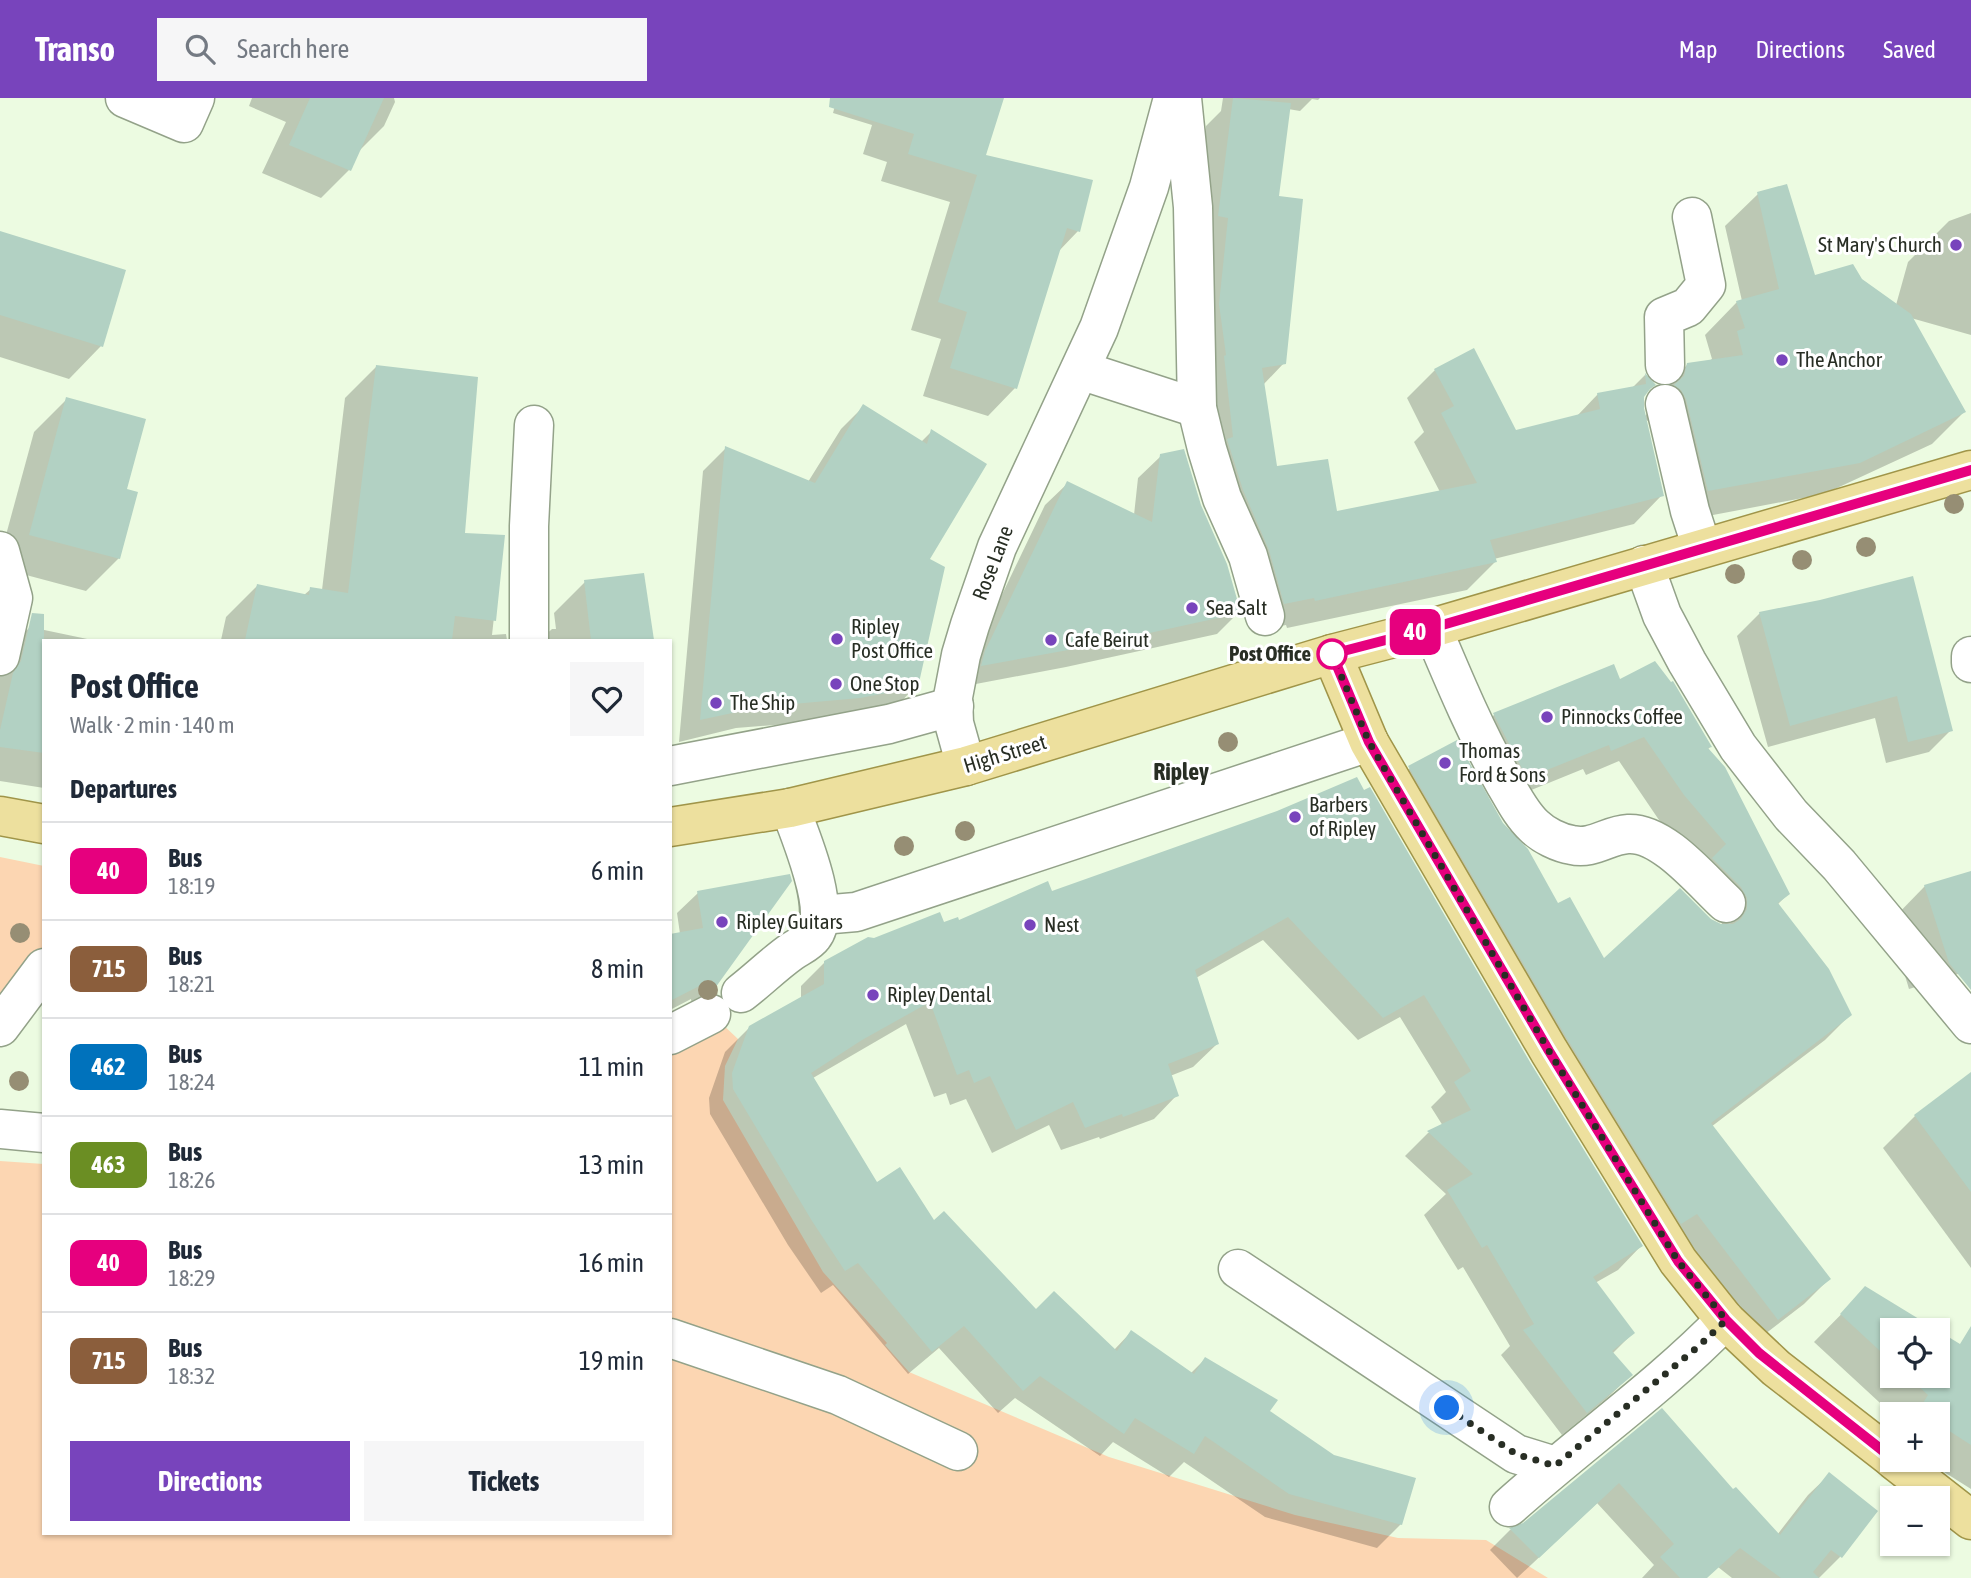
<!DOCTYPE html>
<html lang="en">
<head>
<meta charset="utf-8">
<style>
	body { margin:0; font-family:"Asap Condensed",sans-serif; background:#f6f6f7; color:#1f2937; height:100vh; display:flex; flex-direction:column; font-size:26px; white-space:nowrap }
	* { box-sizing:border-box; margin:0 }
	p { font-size:23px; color:#747a83 }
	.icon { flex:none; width:38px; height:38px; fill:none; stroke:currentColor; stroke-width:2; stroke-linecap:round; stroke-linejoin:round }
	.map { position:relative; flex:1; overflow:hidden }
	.details { position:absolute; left:42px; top:541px; width:630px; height:896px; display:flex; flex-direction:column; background:#fff; border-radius:0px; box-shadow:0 2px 5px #0004 }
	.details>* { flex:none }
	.badge { padding:0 14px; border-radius:10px; font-size:24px; line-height:46px }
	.buttons { position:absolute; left:1880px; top:1220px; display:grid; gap:14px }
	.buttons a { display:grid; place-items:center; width:70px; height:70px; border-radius:0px; background:#fff; box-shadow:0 2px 5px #0004; font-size:35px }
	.you { position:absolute; width:35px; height:35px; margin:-18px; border:5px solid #fff; border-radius:50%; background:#1a73e8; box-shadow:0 0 0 10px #1a73e833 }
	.map>.badge { position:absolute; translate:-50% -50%; box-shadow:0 0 0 4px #fff }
	h2 { padding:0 28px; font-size:26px; line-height:63px }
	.round { display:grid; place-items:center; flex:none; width:74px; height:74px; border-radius:0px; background:#f6f6f7 }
	.headline { display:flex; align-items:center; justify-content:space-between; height:119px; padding:0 28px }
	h1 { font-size:33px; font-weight:700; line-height:52px }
	.button { display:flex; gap:14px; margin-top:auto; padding:14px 28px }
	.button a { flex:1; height:80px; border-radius:0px; background:#7844bc; color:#fff; font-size:28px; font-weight:700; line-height:80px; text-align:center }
	.button a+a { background:#f6f6f7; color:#1f2937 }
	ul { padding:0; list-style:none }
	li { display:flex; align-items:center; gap:21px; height:98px; padding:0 28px; border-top:2px solid #e0e1e3 }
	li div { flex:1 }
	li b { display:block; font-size:26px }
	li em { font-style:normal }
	li .badge { min-width:77px; font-weight:700; text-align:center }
	header { display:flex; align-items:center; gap:42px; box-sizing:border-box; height:98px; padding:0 35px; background:#7844bc; color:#fff }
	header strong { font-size:33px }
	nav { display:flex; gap:38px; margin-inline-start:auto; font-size:24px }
	.search { width:490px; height:63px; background:#f6f6f7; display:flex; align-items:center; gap:18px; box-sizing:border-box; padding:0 24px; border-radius:0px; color:#747a83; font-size:26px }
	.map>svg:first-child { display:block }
	.green { fill:#fcd6b2 }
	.shadow { fill:#0003 }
	.building { fill:#b2d1c3 }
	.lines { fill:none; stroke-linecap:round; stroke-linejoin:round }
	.minor-casing { stroke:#93a289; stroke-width:41 }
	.major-casing { stroke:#a09549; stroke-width:41 }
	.minor { stroke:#fff; stroke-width:38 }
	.major { stroke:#ede09e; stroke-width:38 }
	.tree { fill:#968e74 }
	.line-casing { stroke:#fff; stroke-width:16 }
	.line { stroke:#e6007e; stroke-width:10 }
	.walk { stroke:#282e24; stroke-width:7; stroke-dasharray:0 12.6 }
	.poi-dot { fill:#7844bc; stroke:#fff; stroke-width:2.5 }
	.stop-dot { fill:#fff; stroke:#e6007e; stroke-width:3.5 }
	.labels { text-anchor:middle; stroke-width:6; stroke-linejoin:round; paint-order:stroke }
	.poi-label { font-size:21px; fill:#282e24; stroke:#fff; text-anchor:start }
	.street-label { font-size:21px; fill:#282e24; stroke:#fff }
	.stop-label { font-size:21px; font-weight:bold; fill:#282e24; stroke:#fff; text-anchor:end }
	.quarter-label { font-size:24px; font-weight:bold; fill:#282e24; stroke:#fff }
</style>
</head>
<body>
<header>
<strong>Transo</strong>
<div class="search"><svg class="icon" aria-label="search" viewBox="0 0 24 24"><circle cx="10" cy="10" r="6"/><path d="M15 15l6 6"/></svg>Search here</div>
<nav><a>Map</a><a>Directions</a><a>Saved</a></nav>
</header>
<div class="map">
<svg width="1971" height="1480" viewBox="0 0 1971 1480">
	<rect width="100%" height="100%" fill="#ecfbe1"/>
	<g class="green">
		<path d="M0,759L44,768V851L0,912Z"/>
		<path d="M720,924L738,941L725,968L723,1002L823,1174L887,1245L885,1247L909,1274L1109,1359L1295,1417L1398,1440L1486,1442L1548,1480H0V1063L44,1066V1435H670V947Z"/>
	</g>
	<g class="shadow">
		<path d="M252,0H394L395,4L384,28L357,55L349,72L321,100L262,75L286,24L249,8Z"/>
		<path d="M837,0H1002L984,58L1078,133L1058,154L1015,290L988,318L923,298L941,241L911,232L950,104L881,83L887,64L863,56L872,27L833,15Z"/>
		<path d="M1223,0H1320L1318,2L1312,1L1300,13L1288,11L1277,100L1284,265L1263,287L1275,370L1336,415L1440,394L1414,344L1424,334L1407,300L1435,272L1515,334L1576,319L1598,296L1632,290L1645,277L1654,287L1644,296V319L1652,311L1655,299L1688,266L1709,263L1712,261L1705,237L1737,204L1742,203L1725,128L1758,96L1814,179L1860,183L1896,207L1908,164L1949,123L1971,115V237L1911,220L1964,314L1932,346L1824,396L1676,424L1654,334L1649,324L1644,320L1662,397L1634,426L1494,461L1495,464L1467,492L1287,530L1286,527L1256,533L1215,421L1191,146L1206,28L1221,13Z"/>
		<path d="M0,135L101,248L69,281L0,259Z"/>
		<path d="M376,269L463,436L503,438L492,537L506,536L507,542H221L226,519L257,488L304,497L311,491L322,492L345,300Z"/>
		<path d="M67,301L119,460L86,493L0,470V459L34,334Z"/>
		<path d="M863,309L921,344L932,333L927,461L916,588L894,611L836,622L736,630L679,644L703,373L725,351L808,384L841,331Z"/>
		<path d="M1161,358L1199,407L1239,514L1217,536L1066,569L960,589L964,576L1045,407L1068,385L1134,417L1138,380Z"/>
		<path d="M643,477L652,542H540L552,531H556L554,515L585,484Z"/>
		<path d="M1821,504L1951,632L1929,654L1886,665L1875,620L1768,649L1737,538L1760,515Z"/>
		<path d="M30,529L92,542H44V690L0,683V559Z"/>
		<path d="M1619,583L1710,649L1707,652L1788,796L1777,807L1850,917L1825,942L1711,1029L1829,1181L1804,1206L1752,1246L1384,695L1410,670L1501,726L1558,808L1604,863L1710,823L1723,829L1702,772L1659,722L1619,663L1586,677L1583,671L1502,704L1469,642L1494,617Z"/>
		<path d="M1278,715L1529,965L1641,1148L1618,1172L1595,1185L1633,1235L1612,1256L1631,1277L1607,1300L1562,1337L1501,1257L1510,1248L1463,1169L1458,1172L1424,1117L1446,1096L1405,1058L1428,1035L1443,1028L1431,1009L1446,994L1400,919L1358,942L1263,842L1196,880L1217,946L1193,969L1170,978L1177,997L1154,1021L1100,1041L1099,1039L1061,1052L1049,1027L992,1055L966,1001L950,1007L946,995L934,999L906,926L813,980L876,1086L933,1125L1036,1213L1114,1252L1131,1234L1191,1275L1205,1261L1401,1426L1377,1450L1265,1419L1184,1364L1169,1379L1113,1344L1100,1358L1015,1300L998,1315L939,1250L908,1276L833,1187L821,1195L788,1147L710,1016L709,1000L725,954L750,929L801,901V888L825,864L874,842L958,824L1052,795Z"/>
		<path d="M1971,774V872L1909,891L1889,825L1925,788Z"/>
		<path d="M790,782L711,892L692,911L691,901L670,912V838L680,836L677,815L698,795Z"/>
		<path d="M1971,977V1170L1883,1050L1915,1018Z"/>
		<path d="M1866,1191L1933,1232H1892V1278H1937L1971,1255V1391L1925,1362H1937V1316H1892L1814,1244Z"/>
		<path d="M1662,1312L1733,1394L1777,1437L1808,1397L1829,1377L1840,1459L1819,1480H1732L1718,1469L1706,1480H1642L1654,1467L1597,1405L1517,1480L1490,1452L1510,1432L1524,1427Z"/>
	</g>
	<g class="building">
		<path d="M310,0H384L351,73L289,47Z"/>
		<path d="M830,0H1004L986,57L1093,82L1080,134L1067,130L1017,291L950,270L967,214L938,204L977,77L908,56L914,36L829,9Z"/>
		<path d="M1233,0L1291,5L1279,98L1303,101L1286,266L1262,270L1277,368L1328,361L1337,413L1477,385L1441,315L1454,308L1434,271L1474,250L1516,332L1600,311L1597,295L1646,286L1645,275L1656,287L1650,291L1644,299V310L1664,398L1490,442L1497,464L1315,503L1314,500L1284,506L1269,452L1243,392L1227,341L1233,339L1224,258L1226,257L1219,206L1228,120L1218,118Z"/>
		<path d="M1787,86L1815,177L1853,166L1862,181L1911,216L1966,314L1860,365L1708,393L1686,301L1681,292L1674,287L1684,278L1687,265L1743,257L1737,233L1745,230L1736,203L1779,191L1757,94Z"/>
		<path d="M0,133L126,172L103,249L0,217Z"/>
		<path d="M376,267L478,279L465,435L505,437L496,523L455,518L452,542H245L257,486L309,497L310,489L348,495Z"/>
		<path d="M66,299L146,321L127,391L138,394L120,461L29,437Z"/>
		<path d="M863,306L927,346L931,331L987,366L930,461L945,469L918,589L860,600L760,609L700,622L725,348L815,385Z"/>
		<path d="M1184,351L1201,407L1227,466L1241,515L1090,548L981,568L985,553L1067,383L1152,424L1160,356Z"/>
		<path d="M644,475L654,542H591L584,482Z"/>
		<path d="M1913,478L1953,633L1908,644L1897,598L1790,628L1759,514L1820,502Z"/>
		<path d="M32,515L44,516V655L0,649V632L13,575L21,563Z"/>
		<path d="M1655,563L1671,584L1673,583L1712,649L1708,650L1725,669L1790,796L1778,805L1829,871L1852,917L1711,1025L1831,1181L1778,1222L1697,1116L1681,1126L1568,942L1408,668L1457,642L1503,725L1528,751L1558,805L1570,799L1604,860L1680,790L1711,821L1721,826H1733L1741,821L1747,811V800L1741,789L1712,760L1726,746L1684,697L1644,639L1611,653L1609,647L1527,680L1493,615L1614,566L1620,581Z"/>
		<path d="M1357,679L1364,692L1370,689L1530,964L1643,1148L1593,1179L1635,1235L1612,1253L1633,1277L1587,1315L1523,1232L1534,1226L1487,1147L1482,1150L1447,1092L1473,1076L1427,1033L1471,1012L1454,984L1471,973L1424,897L1383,920L1288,819L1195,872L1219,946L1168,966L1179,998L1123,1019L1122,1016L1085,1030L1073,1004L1016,1032L990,978L974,985L969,972L957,977L930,904L862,942L811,975L877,1084L900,1069L934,1122L944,1113L1036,1211L1054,1193L1117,1253L1131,1232L1194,1276L1205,1259L1278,1302L1270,1313L1334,1357L1416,1380L1402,1427L1289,1396L1205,1338L1194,1356L1135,1320L1124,1336L1040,1278L1023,1293L964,1228L932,1254L858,1165L845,1173L812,1123L733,991L732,975L749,928L824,886V863L868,839L874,840L940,814L944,824L958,819L959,822L1048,783L1052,793L1277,713Z"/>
		<path d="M1971,773V892L1949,865L1924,787Z"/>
		<path d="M790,776L792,783L713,893L711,882L670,903V836L703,830L697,793Z"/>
		<path d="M1971,974V1094L1914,1017Z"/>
		<path d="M1865,1188L1937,1232H1892V1264L1840,1216Z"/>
		<path d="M1971,1228V1347L1937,1325V1316H1923L1918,1313L1928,1297L1907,1278H1937V1232L1960,1246Z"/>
		<path d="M1662,1310L1733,1391L1736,1389L1780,1437L1829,1374L1878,1413L1842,1460L1831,1452L1813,1474L1819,1480H1781L1740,1450L1707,1480H1680L1660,1459L1674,1446L1619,1385L1539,1460L1509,1430L1523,1425Z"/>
	</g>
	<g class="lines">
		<defs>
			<g id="minor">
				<path d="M125,0L184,25L195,0"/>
				<path d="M1182,0L1193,109L1197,310L1207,351L1222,400L1248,458L1265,518"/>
				<path d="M1665,267L1664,219L1688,209L1706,187L1692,119"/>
				<path d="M1080,272L1197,310"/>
				<path d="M1665,306L1690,413L1702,450"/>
				<path d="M0,453L13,500L0,558"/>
				<path d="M1644,467L1662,517L1687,564L1738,649L1791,717L1839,767L1971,926"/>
				<path d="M1432,530C1454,582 1476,635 1504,684C1513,699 1521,716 1534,728C1543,737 1559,745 1572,747C1593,752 1608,737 1628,736C1663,734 1702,783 1726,805"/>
				<path d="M529,542V428L534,327"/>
				<path d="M1971,558V565"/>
				<path d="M670,668L889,626L954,608"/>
				<path d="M966,668L954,625L953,599L961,557L970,527L997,449L1099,230L1149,89L1173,0"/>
				<path d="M821,817L856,814L1369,644"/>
				<path d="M741,895C758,882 774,866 791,854C798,849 808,845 813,838C833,814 800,737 790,710"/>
				<path d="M0,929L44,870"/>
				<path d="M670,937L711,916"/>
				<path d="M0,1031L44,1035"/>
				<path d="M1238,1171L1516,1356L1555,1368"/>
				<path d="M670,1240L838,1297L958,1353"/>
				<path d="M1509,1409C1580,1345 1659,1290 1725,1222"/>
			</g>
			<g id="major">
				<path d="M1332,556L1369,644L1549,953L1678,1163L1725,1222L1776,1270L1892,1360"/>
				<path d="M0,718L44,726"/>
				<path d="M670,729L790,710L966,668L1332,556L1432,530L1971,372"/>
				<path d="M1894,1362L1971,1422"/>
			</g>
		</defs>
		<use href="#minor" class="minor-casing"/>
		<use href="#major" class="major-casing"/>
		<use href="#minor" class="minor"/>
		<use href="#major" class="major"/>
	</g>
	<g class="tree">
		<circle cx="1954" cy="406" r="10"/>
		<circle cx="1866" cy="449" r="10"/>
		<circle cx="1802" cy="462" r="10"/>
		<circle cx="1735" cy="476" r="10"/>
		<circle cx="1228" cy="644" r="10"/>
		<circle cx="965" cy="733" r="10"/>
		<circle cx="904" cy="748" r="10"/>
		<circle cx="20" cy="835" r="10"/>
		<circle cx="708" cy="892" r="10"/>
		<circle cx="19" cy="983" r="10"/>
	</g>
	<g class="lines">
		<defs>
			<path id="line" d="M1892,1360L1759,1255L1726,1222L1678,1163L1549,953L1369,644L1332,556L1432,530L1971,372"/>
		</defs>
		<use href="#line" class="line-casing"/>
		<use href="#line" class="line"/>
		<path class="walk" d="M1332,556L1369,644L1549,953L1678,1163L1726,1222L1700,1247L1555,1368L1516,1356L1447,1310"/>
	</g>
	<g class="poi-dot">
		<circle cx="1956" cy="147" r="7"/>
		<circle cx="1782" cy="262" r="7"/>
		<circle cx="1192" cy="510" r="7"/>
		<circle cx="837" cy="541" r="7"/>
		<circle cx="1051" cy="542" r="7"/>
		<circle cx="836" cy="586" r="7"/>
		<circle cx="716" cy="605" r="7"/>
		<circle cx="1547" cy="619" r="7"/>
		<circle cx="1445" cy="665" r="7"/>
		<circle cx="1295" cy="719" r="7"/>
		<circle cx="722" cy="824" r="7"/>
		<circle cx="1030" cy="827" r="7"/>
		<circle cx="873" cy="897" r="7"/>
	</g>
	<circle class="stop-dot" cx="1332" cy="556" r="14"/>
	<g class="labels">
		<g class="poi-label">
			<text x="1942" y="154" text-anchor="end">St Mary's Church</text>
			<text x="1796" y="269">The Anchor</text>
			<text x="1206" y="517">Sea Salt</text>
			<text x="851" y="536">Ripley<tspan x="851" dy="24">Post Office</tspan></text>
			<text x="1065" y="549">Cafe Beirut</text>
			<text x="850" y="593">One Stop</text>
			<text x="730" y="612">The Ship</text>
			<text x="1561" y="626">Pinnocks Coffee</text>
			<text x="1459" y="660">Thomas<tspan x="1459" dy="24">Ford &amp; Sons</tspan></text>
			<text x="1309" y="714">Barbers<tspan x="1309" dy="24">of Ripley</tspan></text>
			<text x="736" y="831">Ripley Guitars</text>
			<text x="1044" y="834">Nest</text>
			<text x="887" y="904">Ripley Dental</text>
		</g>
		<g class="street-label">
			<text transform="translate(993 465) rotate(-69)" y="7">Rose Lane</text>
			<text transform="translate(1005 656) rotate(-17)" y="7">High Street</text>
		</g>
		<g class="stop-label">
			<text x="1311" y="563">Post Office</text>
		</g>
		<g class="quarter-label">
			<text x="1181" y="682">Ripley</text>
		</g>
	</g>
</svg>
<div class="buttons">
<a><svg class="icon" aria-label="locate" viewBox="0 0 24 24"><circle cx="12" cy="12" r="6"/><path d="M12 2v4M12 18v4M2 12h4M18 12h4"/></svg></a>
<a>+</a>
<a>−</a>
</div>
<div class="you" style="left:1447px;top:1310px"></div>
<b class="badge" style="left:1415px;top:534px;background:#e6007e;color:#fff">40</b>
<section class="details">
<div class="headline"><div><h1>Post Office</h1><p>Walk · 2 min · 140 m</p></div><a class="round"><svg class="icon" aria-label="heart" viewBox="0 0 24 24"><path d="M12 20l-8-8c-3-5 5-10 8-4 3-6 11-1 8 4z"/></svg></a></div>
<h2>Departures</h2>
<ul>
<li><span class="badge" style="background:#e6007e;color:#fff">40</span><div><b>Bus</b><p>18:19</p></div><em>6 min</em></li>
<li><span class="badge" style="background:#8b5e3c;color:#fff">715</span><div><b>Bus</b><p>18:21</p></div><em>8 min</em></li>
<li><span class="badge" style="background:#0072bc;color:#fff">462</span><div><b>Bus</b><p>18:24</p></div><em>11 min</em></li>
<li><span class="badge" style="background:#6b8e23;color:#fff">463</span><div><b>Bus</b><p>18:26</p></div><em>13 min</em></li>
<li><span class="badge" style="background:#e6007e;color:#fff">40</span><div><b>Bus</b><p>18:29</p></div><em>16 min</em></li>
<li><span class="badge" style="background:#8b5e3c;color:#fff">715</span><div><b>Bus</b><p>18:32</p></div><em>19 min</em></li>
</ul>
<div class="button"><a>Directions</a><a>Tickets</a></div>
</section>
</div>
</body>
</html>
